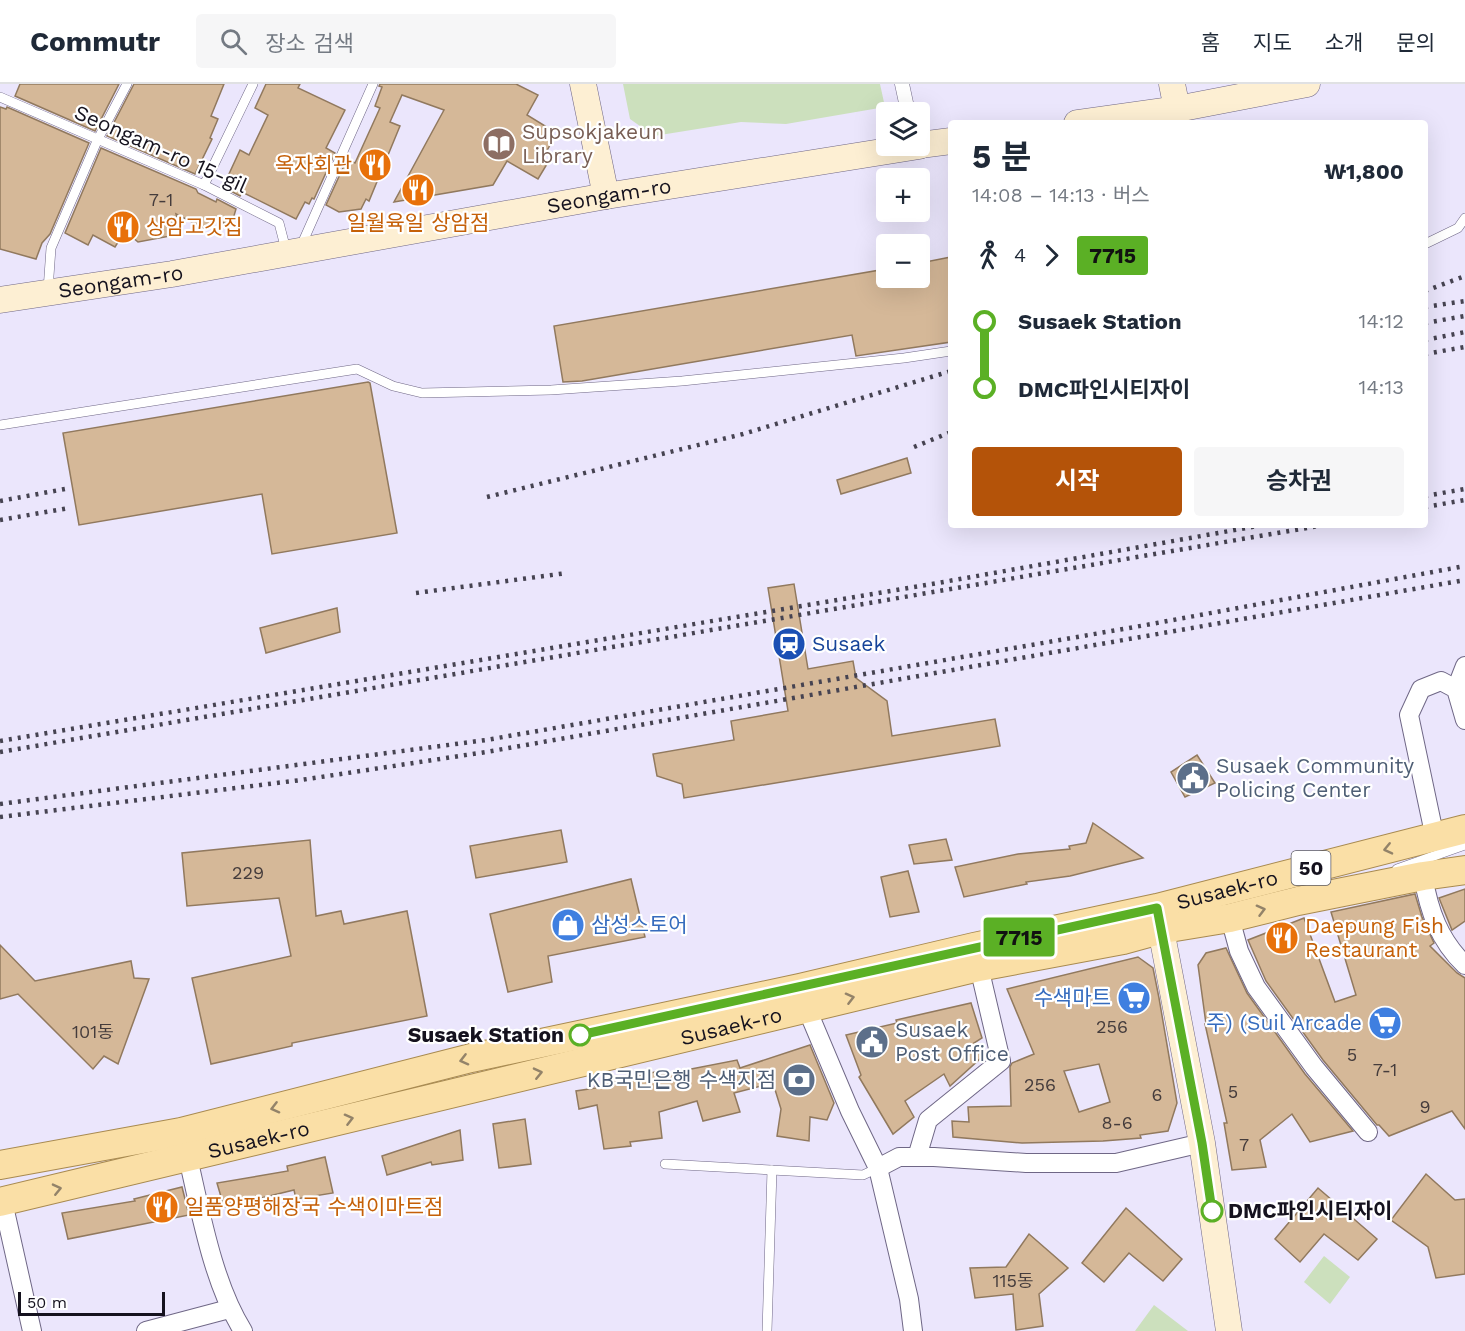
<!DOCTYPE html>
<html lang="ko">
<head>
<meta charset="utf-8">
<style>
	body { margin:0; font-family:"Work Sans","Noto Sans KR",sans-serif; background:#f6f6f7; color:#1f2937; height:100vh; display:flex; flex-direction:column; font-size:22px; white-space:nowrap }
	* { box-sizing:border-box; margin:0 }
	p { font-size:20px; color:#747a83 }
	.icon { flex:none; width:33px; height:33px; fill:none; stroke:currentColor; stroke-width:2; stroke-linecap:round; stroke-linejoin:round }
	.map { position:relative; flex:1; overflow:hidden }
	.details { position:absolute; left:948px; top:36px; width:480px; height:408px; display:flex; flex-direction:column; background:#fff; border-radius:6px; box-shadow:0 6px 24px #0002 }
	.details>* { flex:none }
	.badge { padding:0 12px; border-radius:4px; font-size:21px; line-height:39px }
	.controls { position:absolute; left:876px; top:18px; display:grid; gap:12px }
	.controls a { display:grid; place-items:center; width:54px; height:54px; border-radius:6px; background:#fff; box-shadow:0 6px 24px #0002; font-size:30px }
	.scale { position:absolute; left:18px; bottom:15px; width:147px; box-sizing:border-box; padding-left:6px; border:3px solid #15121e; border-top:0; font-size:16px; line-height:21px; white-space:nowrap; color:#15121e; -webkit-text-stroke:4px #fff; paint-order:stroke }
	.map>.badge { position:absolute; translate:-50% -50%; box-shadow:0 0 0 3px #fff }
	.legs { display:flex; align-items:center; gap:9px; height:66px; padding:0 24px; font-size:20px }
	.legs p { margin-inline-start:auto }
	.overview { display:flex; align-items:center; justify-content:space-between; height:102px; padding:0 24px }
	h1 { font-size:33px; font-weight:700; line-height:45px }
	.action { display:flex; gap:12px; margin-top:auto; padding:12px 24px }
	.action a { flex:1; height:69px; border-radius:6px; background:#b45309; color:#fff; font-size:24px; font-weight:700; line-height:69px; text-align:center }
	.action a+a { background:#f6f6f7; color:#1f2937 }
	ul { padding:0 24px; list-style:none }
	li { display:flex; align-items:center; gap:21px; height:66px; font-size:22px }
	li i { display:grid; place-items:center; width:9px; height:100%; margin:0 8px; background:currentColor }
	li i::after { content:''; width:15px; height:15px; margin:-8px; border:4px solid; border-radius:50%; background:#fff }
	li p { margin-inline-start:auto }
	li:first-child i { background:linear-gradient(#0000 50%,currentColor 0) }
	li:last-child i { background:linear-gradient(currentColor 50%,#0000 0) }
	header { display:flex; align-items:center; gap:36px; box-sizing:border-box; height:84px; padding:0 30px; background:#fff; border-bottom:2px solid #e0e1e3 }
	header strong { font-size:28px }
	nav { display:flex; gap:33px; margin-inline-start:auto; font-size:21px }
	.search { width:420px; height:54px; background:#f6f6f7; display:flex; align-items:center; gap:15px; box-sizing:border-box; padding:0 21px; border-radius:6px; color:#747a83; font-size:22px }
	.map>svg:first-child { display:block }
	.green { fill:#cce0bd }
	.building { fill:#d5b898; stroke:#91795e; stroke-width:1.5; fill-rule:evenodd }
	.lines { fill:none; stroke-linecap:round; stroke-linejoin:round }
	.service-casing { stroke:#6f6786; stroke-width:10 }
	.pedestrian-casing { stroke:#6f6786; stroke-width:15 }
	.minor-casing { stroke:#6f6786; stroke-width:20 }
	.secondary-casing { stroke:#6f6786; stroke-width:27 }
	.primary-casing { stroke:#a88a50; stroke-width:30 }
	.service { stroke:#fff; stroke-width:9 }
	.pedestrian { stroke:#fff; stroke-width:14 }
	.minor { stroke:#fff; stroke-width:18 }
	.secondary { stroke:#fdefd3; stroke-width:26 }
	.primary { stroke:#fadfa6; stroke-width:28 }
	.rail { stroke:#464351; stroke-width:4.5; stroke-dasharray:3 6; stroke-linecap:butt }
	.oneway { stroke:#938369 }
	.line-1-casing { stroke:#fff; stroke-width:14 }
	.line-1 { stroke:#5bb025; stroke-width:9 }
	.stop-1-dot { fill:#fff; stroke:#5bb025; stroke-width:3 }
	.labels { text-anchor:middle; stroke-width:4.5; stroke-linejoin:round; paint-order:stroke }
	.number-label { font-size:18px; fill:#453c3c }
	.shield { fill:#fff; stroke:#5b5962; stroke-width:1.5 }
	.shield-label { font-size:20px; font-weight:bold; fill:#15121e }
	.education-label { font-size:21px; fill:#785e54; stroke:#fff; text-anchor:start }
	.street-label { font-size:21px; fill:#15121e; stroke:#fff }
	.food-label { font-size:21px; fill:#c56008; stroke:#fff; text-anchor:start }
	.transit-label { font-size:21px; fill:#164399; stroke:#fff; text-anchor:start }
	.service-label { font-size:21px; fill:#4e5e75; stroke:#fff; text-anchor:start }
	.shop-label { font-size:21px; fill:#366cbe; stroke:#fff; text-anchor:end }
	.stop-label { font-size:21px; font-weight:bold; fill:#15121e; stroke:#fff; text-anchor:end }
</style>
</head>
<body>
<header>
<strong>Commutr</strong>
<div class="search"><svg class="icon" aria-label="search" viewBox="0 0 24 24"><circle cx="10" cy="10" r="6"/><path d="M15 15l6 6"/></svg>장소 검색</div>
<nav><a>홈</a><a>지도</a><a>소개</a><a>문의</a></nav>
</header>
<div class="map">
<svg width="1465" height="1247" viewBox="0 0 1465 1247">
	<rect width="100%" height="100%" fill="#ebe6fc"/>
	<g class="green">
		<path d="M623,0H880L885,23L786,40L741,38L654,52L630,35Z"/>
		<path d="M1324,1172L1350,1193L1330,1220L1304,1198Z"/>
		<path d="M1154,1221L1188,1247H1135Z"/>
	</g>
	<g class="building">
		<path d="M20,0H119L95,47L15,12Z"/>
		<path d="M134,0H224L211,32L218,35L210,54L212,55L195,90L107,52Z"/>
		<path d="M266,0H300L298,4L345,26L326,64L335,69L314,115L312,114L309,120L305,118L296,135L242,108L240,112L223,103L240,66L249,71L268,31L255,24Z"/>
		<path d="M380,0H516L538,11L527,31L550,45L553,56L541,77L547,80L538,95L507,77L493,101L394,118L444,26L402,11L390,38L400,42L369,117L366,115L361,125L339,128L326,121L347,75L355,79L380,24L375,22L382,3L379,2Z"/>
		<path d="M0,23L6,25L7,23L89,59L50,150L42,159L36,175L0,165Z"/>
		<path d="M101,64L196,105L198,109L216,118L217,115L236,125L231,142L214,135L206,145L176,130L181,150L138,158L125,147L115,163L93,151L88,161L65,149Z"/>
		<path d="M951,173V258L856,272L852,251L582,297L563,298L554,242L886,185V194H920V179Z"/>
		<path d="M368,298L370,299L397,449L272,470L262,410L79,441L63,349Z"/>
		<path d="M907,374L911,389L841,410L837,396Z"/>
		<path d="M794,500L808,585L853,577L856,594L887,617L892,652L995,635L1000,662L684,714L682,700L657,692L653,670L734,656L731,637L788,627L768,504Z"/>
		<path d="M337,524L340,548L266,569L260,544Z"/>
		<path d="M1197,671L1215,699L1185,713L1171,688Z"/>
		<path d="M1093,739L1143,774L1070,792L1026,798L1027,800L964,813L955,783L1018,770L1070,765L1069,762L1086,759Z"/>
		<path d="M561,746L567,778L476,794L470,762Z"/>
		<path d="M946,755L952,776L914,780L909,761Z"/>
		<path d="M310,756L316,832L341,827L344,840L407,827L427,932L292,959V962L211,980L192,894L291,872L279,814L187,822L182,769Z"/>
		<path d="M908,787L919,828L890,833L881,793Z"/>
		<path d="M631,795L645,853L548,872L552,898L508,908L490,830Z"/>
		<path d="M1465,805V837L1452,846L1439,814Z"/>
		<path d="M1415,810L1422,833L1434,859L1430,862L1457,889L1465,894V1045L1452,1027L1389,1052L1379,1041H1377L1323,976L1266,897L1248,856L1304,834L1335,918L1356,911L1331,828Z"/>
		<path d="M0,861L35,897L131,877L134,894L149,895L118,980L104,972L93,985L18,910L0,915Z"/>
		<path d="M1226,864L1247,909L1305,990L1353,1047L1310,1058L1292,1030L1260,1056L1266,1083L1232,1086L1224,1039H1227L1205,940H1206L1198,881L1206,869Z"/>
		<path d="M1138,873L1153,884L1159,914L1177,1019L1168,1047L1140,1051L1141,1054L1103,1057L1022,1059L953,1053L952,1037L969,1038L968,1023L1011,1022L1010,983L1012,979L1034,970L1007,905ZM1099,980L1110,1018L1079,1028L1064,987Z"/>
		<path d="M971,919L982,954L974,959L982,973L950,1002L944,990L905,1017L914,1033L893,1050L859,993L861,991L846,951L897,939L896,936Z"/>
		<path d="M810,961L834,1019L827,1036L810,1033L809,1057L777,1052L781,1025L773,999L734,1009L740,1028L703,1037L697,1017L659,1028L662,1054L630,1058L631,1062L604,1065L597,1021L579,1025L576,1007L596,1004L595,1002L655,988V992L737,976L740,984Z"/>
		<path d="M525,1035L531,1080L499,1084L493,1040Z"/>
		<path d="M460,1046L463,1076L432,1081L431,1078L387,1091L382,1072Z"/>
		<path d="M325,1073L333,1109L296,1115L294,1106L224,1123L217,1099L288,1087L287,1082Z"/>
		<path d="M1426,1090L1455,1116L1465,1115V1190L1436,1194L1428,1163L1391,1136Z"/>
		<path d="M182,1103L189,1131L68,1155L62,1129L135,1117L134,1115Z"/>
		<path d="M1318,1104L1377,1155L1358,1176L1324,1150L1300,1178L1275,1155Z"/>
		<path d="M1126,1124L1182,1175L1163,1197L1129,1169L1104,1198L1082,1179Z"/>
		<path d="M1029,1150L1068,1184L1039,1210L1043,1242L1016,1246L1013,1210L975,1214L970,1184L1006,1183Z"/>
	</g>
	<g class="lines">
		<defs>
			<g id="service">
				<path d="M0,13L204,101L279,139L286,166"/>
				<path d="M204,101L253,0"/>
				<path d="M1425,160L1458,144L1465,134"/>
				<path d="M301,162L373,0"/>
				<path d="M48,206L51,164L97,57L127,0"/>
				<path d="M0,341L357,285L393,302L422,309L551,306L682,297L904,274L951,267"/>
				<path d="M1397,785L1465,761"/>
				<path d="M665,1080L863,1091L878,1084"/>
				<path d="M767,1247L772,1086"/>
			</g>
			<path id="pedestrian" d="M902,0L908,28"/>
			<g id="minor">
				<path d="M1456,605L1465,582"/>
				<path d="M1435,754L1409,631L1421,605L1441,597L1456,605L1465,636"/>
				<path d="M1423,792C1429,827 1439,856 1465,881"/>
				<path d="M1230,834L1239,867L1256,903L1314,983L1368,1048"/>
				<path d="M807,925L850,1027L878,1084L909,1215L913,1247"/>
				<path d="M917,1073L928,1036L1001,977L979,883"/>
				<path d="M188,1074C201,1130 213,1199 243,1247"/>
				<path d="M878,1084L899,1073H934L1026,1079H1116L1202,1059"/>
				<path d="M3,1118L32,1247"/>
				<path d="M146,1247L229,1225"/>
			</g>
			<g id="secondary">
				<path d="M583,0L606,112"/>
				<path d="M1172,0L1177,25"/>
				<path d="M1077,39L1177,25L1307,0"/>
				<path d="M920,61L951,57"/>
				<path id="s1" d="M0,216L172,190L606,112L919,62"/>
				<path d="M1157,825L1202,1059L1229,1247"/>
			</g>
			<g id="primary">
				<path id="s2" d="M0,1081L181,1048L471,974L800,904L974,863L1157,824L1465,745"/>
				<path id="s3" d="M0,1118L979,883L1123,856L1163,845L1230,834L1298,817L1423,792L1465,786"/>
			</g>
		</defs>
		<use href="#service" class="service-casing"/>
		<use href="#pedestrian" class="pedestrian-casing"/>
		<use href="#minor" class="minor-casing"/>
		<use href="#secondary" class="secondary-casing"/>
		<use href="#primary" class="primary-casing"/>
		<use href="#service" class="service"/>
		<use href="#pedestrian" class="pedestrian"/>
		<use href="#minor" class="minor"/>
		<use href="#secondary" class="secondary"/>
		<use href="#primary" class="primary"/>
		<g class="rail">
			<path d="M1425,207L1465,192"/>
			<path d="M1425,223L1465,217"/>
			<path d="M1425,239L1465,232"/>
			<path d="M1425,256L1465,248"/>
			<path d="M1425,270L1465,263"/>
			<path d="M914,363L951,348"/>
			<path d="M1425,412L1465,405"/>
			<path d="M487,413L743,350L951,287"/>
			<path d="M0,417L65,405"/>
			<path d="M1425,423L1465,416"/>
			<path d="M0,436L69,424"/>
			<path d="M416,509L567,489"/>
			<path d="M0,657L932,500L1263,441"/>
			<path d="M0,668L1324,441"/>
			<path d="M0,720L486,656L1146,541L1465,482"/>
			<path d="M0,733L301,696L486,668L1465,496"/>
		</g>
	</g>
	<defs><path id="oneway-chevron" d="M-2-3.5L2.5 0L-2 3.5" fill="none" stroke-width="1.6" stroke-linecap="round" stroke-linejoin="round" transform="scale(1.5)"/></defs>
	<g class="oneway">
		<use href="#oneway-chevron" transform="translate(1388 765) rotate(167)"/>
		<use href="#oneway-chevron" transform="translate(1261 826) rotate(-15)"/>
		<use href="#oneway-chevron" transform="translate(850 914) rotate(-14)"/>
		<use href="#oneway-chevron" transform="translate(464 976) rotate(166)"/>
		<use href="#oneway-chevron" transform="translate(538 989) rotate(-13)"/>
		<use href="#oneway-chevron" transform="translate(275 1024) rotate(166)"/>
		<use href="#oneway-chevron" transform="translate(349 1035) rotate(-14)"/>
		<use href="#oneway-chevron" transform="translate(57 1105) rotate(-13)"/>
	</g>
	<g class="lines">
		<defs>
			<path id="line-1" d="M580,951L1157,824L1202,1059L1212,1127"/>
		</defs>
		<use href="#line-1" class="line-1-casing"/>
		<use href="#line-1" class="line-1"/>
	</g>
	<defs>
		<symbol id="library-disc" viewBox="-11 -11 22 22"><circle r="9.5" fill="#8d6e63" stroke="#fff"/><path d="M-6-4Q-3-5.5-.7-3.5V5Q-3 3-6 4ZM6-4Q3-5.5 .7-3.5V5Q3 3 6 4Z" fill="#fff"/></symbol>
		<symbol id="restaurant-disc" viewBox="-11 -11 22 22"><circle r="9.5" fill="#e8710a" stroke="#fff"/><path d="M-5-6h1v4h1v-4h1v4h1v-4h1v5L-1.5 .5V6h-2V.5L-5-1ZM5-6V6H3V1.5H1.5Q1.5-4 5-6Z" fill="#fff"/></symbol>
		<symbol id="station-disc" viewBox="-11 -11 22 22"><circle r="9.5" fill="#1a4fb4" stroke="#fff"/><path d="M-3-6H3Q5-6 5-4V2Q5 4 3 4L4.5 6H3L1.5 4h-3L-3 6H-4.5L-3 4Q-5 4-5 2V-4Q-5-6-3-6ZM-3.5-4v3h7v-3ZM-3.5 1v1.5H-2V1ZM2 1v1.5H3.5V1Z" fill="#fff"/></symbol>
		<symbol id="civic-disc" viewBox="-11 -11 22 22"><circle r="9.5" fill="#5c6f8a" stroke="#fff"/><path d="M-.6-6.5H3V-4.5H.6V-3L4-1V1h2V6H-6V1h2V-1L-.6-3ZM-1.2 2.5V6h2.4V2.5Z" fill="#fff"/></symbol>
		<symbol id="shop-disc" viewBox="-11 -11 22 22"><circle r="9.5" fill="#3f7fe0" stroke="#fff"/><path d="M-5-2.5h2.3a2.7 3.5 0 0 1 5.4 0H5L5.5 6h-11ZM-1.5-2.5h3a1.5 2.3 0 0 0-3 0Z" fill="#fff"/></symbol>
		<symbol id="supermarket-disc" viewBox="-11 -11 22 22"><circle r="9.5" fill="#3f7fe0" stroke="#fff"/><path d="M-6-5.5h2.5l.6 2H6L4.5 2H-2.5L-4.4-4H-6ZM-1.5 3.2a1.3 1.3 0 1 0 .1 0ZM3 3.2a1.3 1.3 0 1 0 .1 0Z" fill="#fff"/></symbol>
		<symbol id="bank-disc" viewBox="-11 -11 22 22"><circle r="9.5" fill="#5c6f8a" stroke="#fff"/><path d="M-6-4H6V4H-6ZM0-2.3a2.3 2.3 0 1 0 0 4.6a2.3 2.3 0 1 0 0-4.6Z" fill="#fff"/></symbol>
	</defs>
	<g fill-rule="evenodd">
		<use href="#library-disc" x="480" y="41" width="38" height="38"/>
		<use href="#restaurant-disc" x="356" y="62" width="38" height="38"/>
		<use href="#restaurant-disc" x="399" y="87" width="38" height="38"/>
		<use href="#restaurant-disc" x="104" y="124" width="38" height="38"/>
		<use href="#station-disc" x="770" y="541" width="38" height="38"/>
		<use href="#civic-disc" x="1174" y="675" width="38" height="38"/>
		<use href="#shop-disc" x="549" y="822" width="38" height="38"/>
		<use href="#restaurant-disc" x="1263" y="835" width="38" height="38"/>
		<use href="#supermarket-disc" x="1115" y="895" width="38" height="38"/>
		<use href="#supermarket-disc" x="1366" y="920" width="38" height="38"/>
		<use href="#civic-disc" x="853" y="939" width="38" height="38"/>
		<use href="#bank-disc" x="780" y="977" width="38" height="38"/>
		<use href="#restaurant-disc" x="143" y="1104" width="38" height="38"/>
	</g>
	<g class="stop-1-dot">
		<circle cx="580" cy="951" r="10"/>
		<circle cx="1212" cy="1127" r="10"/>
	</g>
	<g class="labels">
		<g class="number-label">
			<text x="161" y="122">7-1</text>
			<text x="248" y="795">229</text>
			<text x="1112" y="949">256</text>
			<text x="93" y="954">101동</text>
			<text x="1352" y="977">5</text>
			<text x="1385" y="992">7-1</text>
			<text x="1040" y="1007">256</text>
			<text x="1233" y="1014">5</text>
			<text x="1157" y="1017">6</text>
			<text x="1425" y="1029">9</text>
			<text x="1117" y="1045">8-6</text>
			<text x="1244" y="1067">7</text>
			<text x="1013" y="1203">115동</text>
		</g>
		<rect class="shield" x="1291.5" y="767" width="39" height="34" rx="4.5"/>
		<g class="shield-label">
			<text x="1311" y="791">50</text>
		</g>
		<g class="education-label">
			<text x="522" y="55">Supsokjakeun<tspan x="522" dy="24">Library</tspan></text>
		</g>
		<g class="street-label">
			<text transform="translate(161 65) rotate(24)" y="7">Seongam-ro 15-gil</text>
			<text dy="7" stroke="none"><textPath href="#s1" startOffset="618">Seongam-ro</textPath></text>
			<text dy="7" stroke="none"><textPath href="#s1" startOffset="122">Seongam-ro</textPath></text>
			<text dy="7" stroke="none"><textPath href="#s2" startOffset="1258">Susaek-ro</textPath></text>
			<text dy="7" stroke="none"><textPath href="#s3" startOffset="752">Susaek-ro</textPath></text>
			<text dy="7" stroke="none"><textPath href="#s3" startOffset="266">Susaek-ro</textPath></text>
		</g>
		<g class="food-label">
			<text x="352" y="88" text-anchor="end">옥자회관</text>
			<text x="418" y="146" text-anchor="middle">일월육일 상암점</text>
			<text x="146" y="150">상암고깃집</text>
			<text x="1305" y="849">Daepung Fish<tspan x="1305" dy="24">Restaurant</tspan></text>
			<text x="185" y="1130">일품양평해장국 수색이마트점</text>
		</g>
		<g class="transit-label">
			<text x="812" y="567">Susaek</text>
		</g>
		<g class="service-label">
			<text x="1216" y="689">Susaek Community<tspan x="1216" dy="24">Policing Center</tspan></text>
			<text x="895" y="953">Susaek<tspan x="895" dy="24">Post Office</tspan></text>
			<text x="776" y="1003" text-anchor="end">KB국민은행 수색지점</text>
		</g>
		<g class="shop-label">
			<text x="591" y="848" text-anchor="start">삼성스토어</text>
			<text x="1111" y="921">수색마트</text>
			<text x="1362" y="946">주) (Suil Arcade</text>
		</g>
		<g class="stop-label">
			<text x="564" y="958">Susaek Station</text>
			<text x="1228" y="1134" text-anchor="start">DMC파인시티자이</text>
		</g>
	</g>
</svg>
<div class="controls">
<a><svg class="icon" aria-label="layers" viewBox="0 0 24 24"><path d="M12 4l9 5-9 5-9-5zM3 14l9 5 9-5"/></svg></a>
<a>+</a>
<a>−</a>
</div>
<div class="scale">50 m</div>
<b class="badge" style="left:1019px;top:853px;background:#5bb025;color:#111">7715</b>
<section class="details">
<div class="overview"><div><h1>5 분</h1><p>14:08 – 14:13 · 버스</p></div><b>₩1,800</b></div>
<div class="legs"><svg class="icon" aria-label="walk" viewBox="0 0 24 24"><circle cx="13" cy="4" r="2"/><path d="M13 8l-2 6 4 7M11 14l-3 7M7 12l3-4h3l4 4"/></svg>4<svg class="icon" aria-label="forward" viewBox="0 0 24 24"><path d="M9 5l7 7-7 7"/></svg><b class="badge" style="background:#5bb025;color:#111">7715</b></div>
<ul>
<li><i style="color:#5bb025"></i><b>Susaek Station</b><p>14:12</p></li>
<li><i style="color:#5bb025"></i><b>DMC파인시티자이</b><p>14:13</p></li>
</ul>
<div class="action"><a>시작</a><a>승차권</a></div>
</section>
</div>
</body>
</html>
